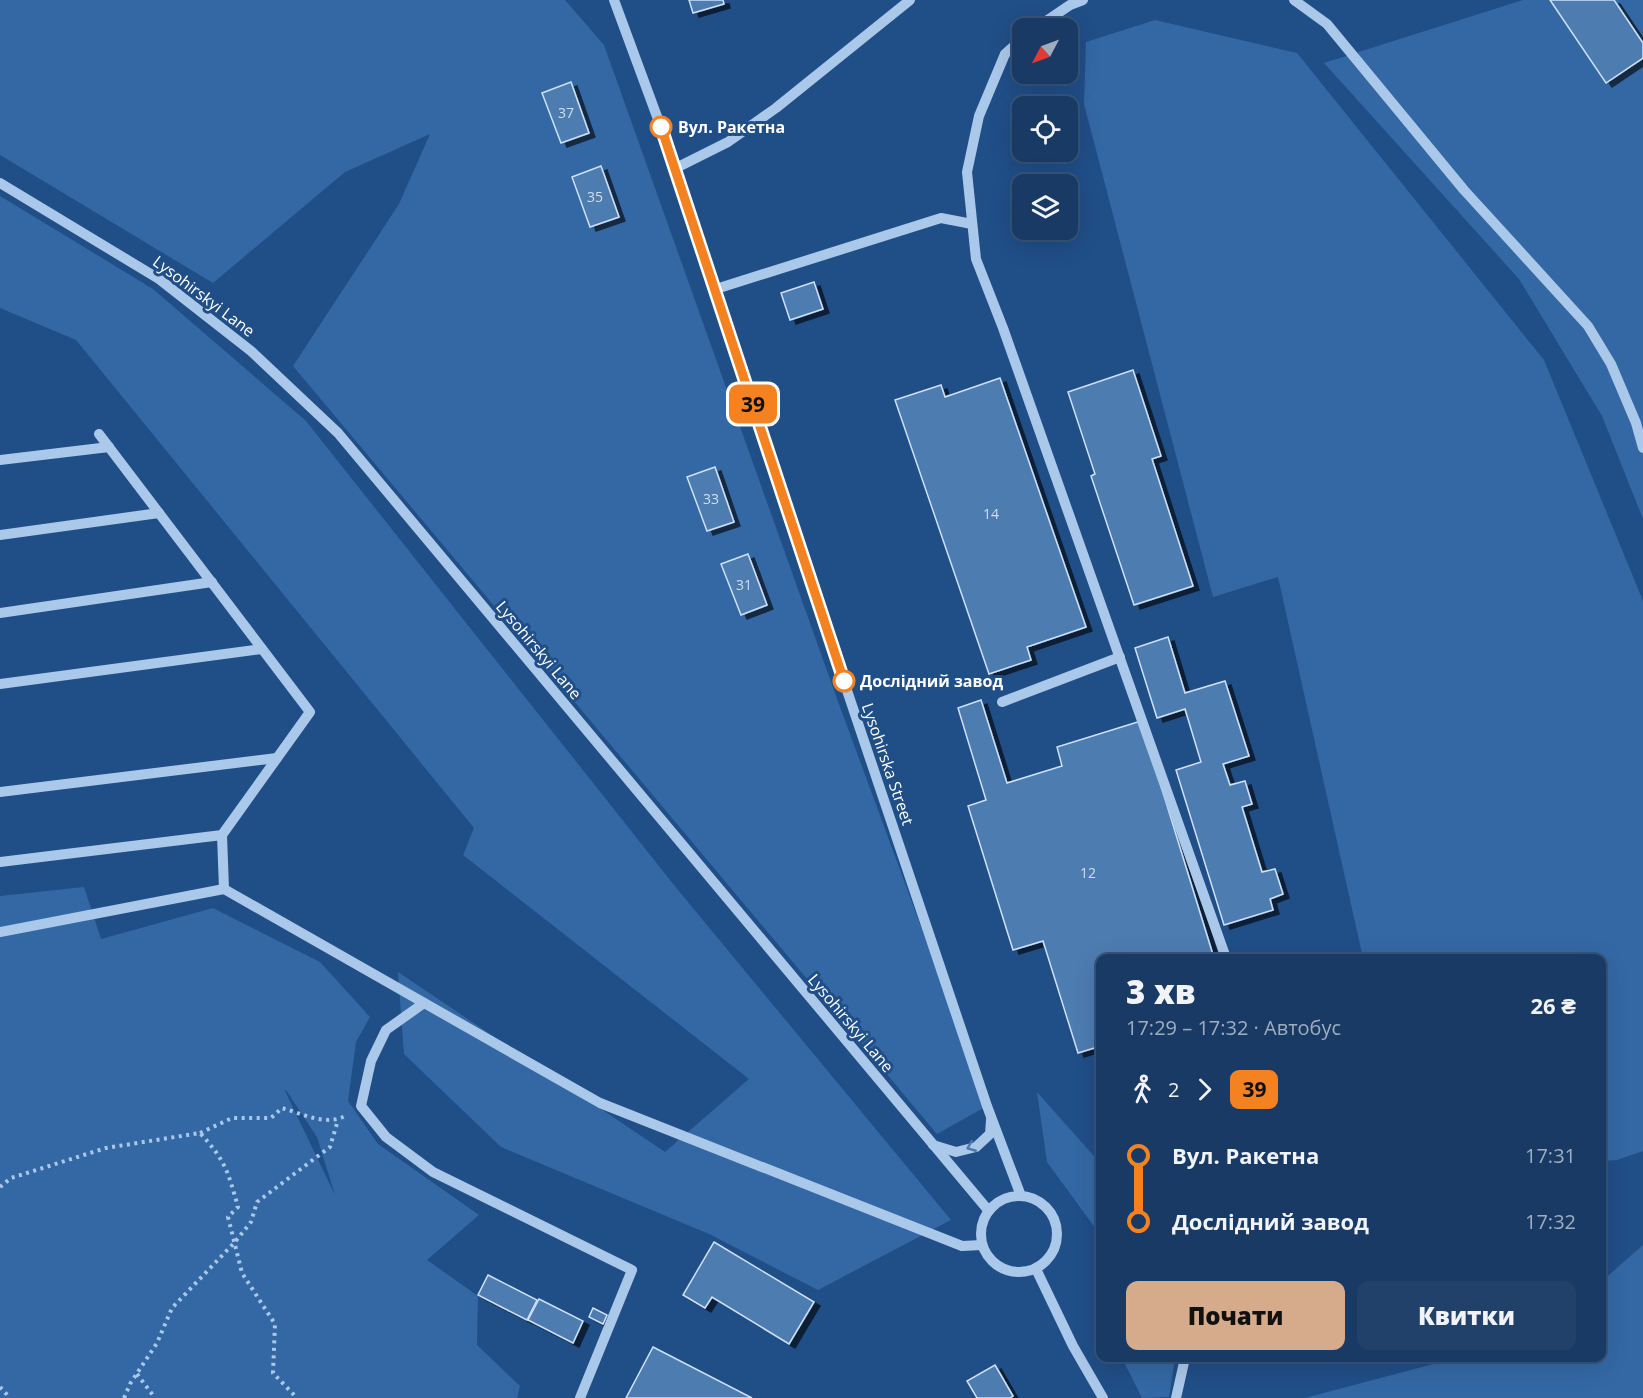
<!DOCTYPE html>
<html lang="uk">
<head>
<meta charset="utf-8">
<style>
	body { margin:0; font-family:"Open Sans",sans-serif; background:#21416b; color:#f1f3f6; height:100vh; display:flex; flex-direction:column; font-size:22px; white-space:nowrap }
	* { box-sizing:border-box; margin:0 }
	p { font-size:20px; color:#9fadbf }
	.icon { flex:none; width:33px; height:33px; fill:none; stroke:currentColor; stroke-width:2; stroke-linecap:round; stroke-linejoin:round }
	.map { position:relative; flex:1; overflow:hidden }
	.side { position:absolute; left:1096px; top:954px; width:510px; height:408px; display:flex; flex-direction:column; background:#183a65; border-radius:12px; box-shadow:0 6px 24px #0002,0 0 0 2px #365479 }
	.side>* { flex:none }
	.badge { padding:0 12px; border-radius:9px; font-size:21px; line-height:39px }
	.needle { width:39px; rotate:229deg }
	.controls { position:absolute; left:1012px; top:18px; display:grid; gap:12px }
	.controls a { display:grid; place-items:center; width:66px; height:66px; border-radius:12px; background:#183a65; box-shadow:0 6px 24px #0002,0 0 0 2px #365479; font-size:30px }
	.map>.badge { position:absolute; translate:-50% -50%; box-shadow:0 0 0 3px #fff }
	.legs { display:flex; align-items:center; gap:9px; height:66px; padding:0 30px; font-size:20px }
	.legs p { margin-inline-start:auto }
	.headline { display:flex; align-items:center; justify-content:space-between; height:102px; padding:0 30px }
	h1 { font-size:33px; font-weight:800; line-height:45px }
	.action { display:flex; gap:12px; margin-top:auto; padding:12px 30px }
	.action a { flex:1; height:69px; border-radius:12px; background:#d6ab8b; color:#111; font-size:24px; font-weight:800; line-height:69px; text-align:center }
	.action a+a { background:#21416b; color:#f1f3f6 }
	ul { padding:0 30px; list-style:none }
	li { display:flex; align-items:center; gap:21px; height:66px; font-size:22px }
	li i { display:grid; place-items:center; width:9px; height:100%; margin:0 8px; background:currentColor }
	li i::after { content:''; width:15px; height:15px; margin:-8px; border:4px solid; border-radius:50%; background:#183a65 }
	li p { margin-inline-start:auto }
	li:first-child i { background:linear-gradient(#0000 50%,currentColor 0) }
	li:last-child i { background:linear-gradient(currentColor 50%,#0000 0) }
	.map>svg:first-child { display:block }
	.green { fill:#3468a4; fill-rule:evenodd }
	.building { fill:#4d7bb1; stroke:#cee1f7; stroke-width:1.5; filter:url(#shadow) }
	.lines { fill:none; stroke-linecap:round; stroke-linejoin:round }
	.path { stroke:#aac8ea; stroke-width:4; stroke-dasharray:3 4.5; stroke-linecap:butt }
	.minor { stroke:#aac8ea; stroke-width:10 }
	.oneway { stroke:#5079aa }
	.line-1-casing { stroke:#fff; stroke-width:14 }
	.line-1 { stroke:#f58220; stroke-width:9 }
	.stop-1-dot { fill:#fff; stroke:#f58220; stroke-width:3 }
	.labels { text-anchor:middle; stroke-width:6; stroke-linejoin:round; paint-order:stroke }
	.number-label { font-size:14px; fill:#d2deec }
	.stop-label { font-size:16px; font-weight:bold; fill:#fff; stroke:#204e87; text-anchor:start }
	.street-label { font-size:16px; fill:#fff; stroke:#204e87 }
</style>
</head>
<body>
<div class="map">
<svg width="1643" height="1398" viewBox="0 0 1643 1398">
	<defs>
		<filter id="shadow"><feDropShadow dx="6" dy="4" stdDeviation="0" flood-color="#0009"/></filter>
	</defs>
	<rect width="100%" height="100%" fill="#204e87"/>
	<g class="green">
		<path d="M0,0H565L604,45L836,696L987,1106L937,1134L293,366L399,204L430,134L345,172L213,283L0,155Z"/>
		<path d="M1523,0H1643V519L1602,416L1519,279L1324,63Z"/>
		<path d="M1155,20L1297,53L1544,360L1643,601V1151L1617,1160L1602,1161V958H1363L1278,577L1213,597L1084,104L1086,42Z"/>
		<path d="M0,196L153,289L306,421L678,890L951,1220L818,1290L709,1234L501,1147L404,1054L398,972L665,1152L749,1079L463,855L474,828L76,340L0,308Z"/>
		<path d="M84,887L101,939L213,908L320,962L370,1017L356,1042L348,1101L378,1144L479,1215L427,1260L478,1296L477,1345L520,1386L517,1398H0V896ZM286,1090L317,1137L335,1195L285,1091Z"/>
		<path d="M1037,1092L1101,1164V1236L1047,1162Z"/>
		<path d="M1643,1245V1398H1305L1456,1358H1602V1281Z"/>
		<path d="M1122,1358H1175L1169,1397L1142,1398Z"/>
	</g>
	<g class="building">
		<path d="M689,0H723L724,4L693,13Z"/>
		<path d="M1550,0H1614L1643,43V58L1606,83Z"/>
		<path d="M571,82L589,133L561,143L542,93Z"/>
		<path d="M601,166L619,217L590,227L572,177Z"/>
		<path d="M814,282L823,309L790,320L781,293Z"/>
		<path d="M1133,370L1161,456L1152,459L1193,586L1134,605L1091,476L1095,474L1068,392Z"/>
		<path d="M1000,378L1086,627L1027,647L1031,660L989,674L895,400L941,385L945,397Z"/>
		<path d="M715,467L734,522L707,531L687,477Z"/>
		<path d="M748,554L767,605L741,615L721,564Z"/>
		<path d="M1168,637L1185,693L1225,681L1249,756L1223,764L1230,785L1245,781L1252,804L1242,807L1262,872L1275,869L1283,894L1270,899L1273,910L1224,925L1176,770L1201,762L1185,709L1157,718L1135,648Z"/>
		<path d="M981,700L1007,783L1062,766L1057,747L1141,721L1214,958H1101V1046L1078,1053L1043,941L1013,950L968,806L986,800L958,708Z"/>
		<path d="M714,1242L814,1302L789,1344L712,1297L705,1308L683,1295Z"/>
		<path d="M488,1275L537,1300L527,1320L478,1295Z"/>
		<path d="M539,1299L583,1321L573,1343L528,1320Z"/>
		<path d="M593,1308L607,1315L603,1324L589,1317Z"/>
		<path d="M653,1347L752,1398H626Z"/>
		<path d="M995,1365L1013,1396L1010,1398H977L967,1381Z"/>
	</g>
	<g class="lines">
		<g class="path">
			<path d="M200,1133L232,1118H271L282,1108C303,1114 327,1127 347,1115"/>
			<path d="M0,1187L11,1178L106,1148L200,1133C226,1161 228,1172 238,1207L228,1217L242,1273L275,1324L273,1373L297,1398"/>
			<path d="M137,1374L155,1398"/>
			<path d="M0,1387L10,1398"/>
			<path d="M124,1398L130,1384L157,1343L172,1308L235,1242L251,1222L257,1202L330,1147L338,1120"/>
		</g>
		<g class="minor">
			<path d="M614,0L676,168L829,637L987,1106L1021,1196"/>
			<path d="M1294,0L1327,24L1464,190L1588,326L1611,364L1636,423L1643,448"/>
			<path d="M1036,28L1070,5L1083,0"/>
			<path d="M1023,38L1005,54L979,116L967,172L976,259L1003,328L1226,958"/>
			<path d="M676,168L728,142L776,108L910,0"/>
			<path d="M0,183L159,279L251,351L338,433L988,1210"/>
			<path d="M716,289L941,218L972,224"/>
			<path d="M99,434L310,712L222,835L224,889L600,1103L962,1246L982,1245"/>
			<path d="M0,460L109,447"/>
			<path d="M0,535L159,513"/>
			<path d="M0,613L212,582"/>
			<path d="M0,684L262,649"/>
			<path d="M1002,702L1120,657"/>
			<path d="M0,792L277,758"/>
			<path d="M0,862L222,835"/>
			<path d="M0,932L224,889"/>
			<path d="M424,1003L386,1030L371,1061L361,1106L386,1137L433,1172L632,1270L580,1398"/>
			<path d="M933,1145L956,1152L976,1147L990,1134L991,1120"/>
			<circle cx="1019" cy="1234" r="38"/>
			<path d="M1036,1269L1073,1346L1103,1398"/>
			<path d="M1176,1398L1185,1358"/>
		</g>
	</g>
	<defs><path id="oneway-chevron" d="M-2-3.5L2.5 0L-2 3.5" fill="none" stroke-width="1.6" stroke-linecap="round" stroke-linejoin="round" transform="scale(1.5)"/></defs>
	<use class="oneway" href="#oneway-chevron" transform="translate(971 1147) rotate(158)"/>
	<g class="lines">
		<defs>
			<path id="line-1" d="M661,127L844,681"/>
		</defs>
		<use href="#line-1" class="line-1-casing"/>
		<use href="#line-1" class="line-1"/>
	</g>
	<g class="stop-1-dot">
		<circle cx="661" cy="127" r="10"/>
		<circle cx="844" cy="681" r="10"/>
	</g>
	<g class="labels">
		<g class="number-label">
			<text x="566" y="118">37</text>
			<text x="595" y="202">35</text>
			<text x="711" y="504">33</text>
			<text x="991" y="519">14</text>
			<text x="744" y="590">31</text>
			<text x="1088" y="878">12</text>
		</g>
		<g class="stop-label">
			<text x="678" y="133">Вул. Ракетна</text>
			<text x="860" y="687">Дослідний завод</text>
		</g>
		<g class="street-label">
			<text transform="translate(204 296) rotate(37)" y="6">Lysohirskyi Lane</text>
			<text transform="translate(539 650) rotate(50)" y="6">Lysohirskyi Lane</text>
			<text transform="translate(888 764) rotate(71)" y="6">Lysohirska Street</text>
			<text transform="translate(851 1023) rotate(50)" y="6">Lysohirskyi Lane</text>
		</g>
	</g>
</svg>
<div class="controls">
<a><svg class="needle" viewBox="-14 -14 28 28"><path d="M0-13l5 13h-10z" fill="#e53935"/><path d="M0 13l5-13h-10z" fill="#9fadbf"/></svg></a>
<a><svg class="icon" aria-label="locate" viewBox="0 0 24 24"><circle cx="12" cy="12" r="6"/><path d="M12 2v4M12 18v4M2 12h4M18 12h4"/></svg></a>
<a><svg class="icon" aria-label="layers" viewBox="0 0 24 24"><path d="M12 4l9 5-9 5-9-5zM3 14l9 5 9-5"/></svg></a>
</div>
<b class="badge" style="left:753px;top:404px;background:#f58220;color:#111">39</b>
<section class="side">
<div class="headline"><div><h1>3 хв</h1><p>17:29 – 17:32 · Автобус</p></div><b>26 ₴</b></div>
<div class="legs"><svg class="icon" aria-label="walk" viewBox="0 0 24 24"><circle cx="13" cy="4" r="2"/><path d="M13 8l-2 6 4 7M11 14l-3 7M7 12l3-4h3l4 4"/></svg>2<svg class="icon" aria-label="forward" viewBox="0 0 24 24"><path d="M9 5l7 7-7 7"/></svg><b class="badge" style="background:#f58220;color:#111">39</b></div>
<ul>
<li><i style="color:#f58220"></i><b>Вул. Ракетна</b><p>17:31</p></li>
<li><i style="color:#f58220"></i><b>Дослідний завод</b><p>17:32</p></li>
</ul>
<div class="action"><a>Почати</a><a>Квитки</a></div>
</section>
</div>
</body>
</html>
